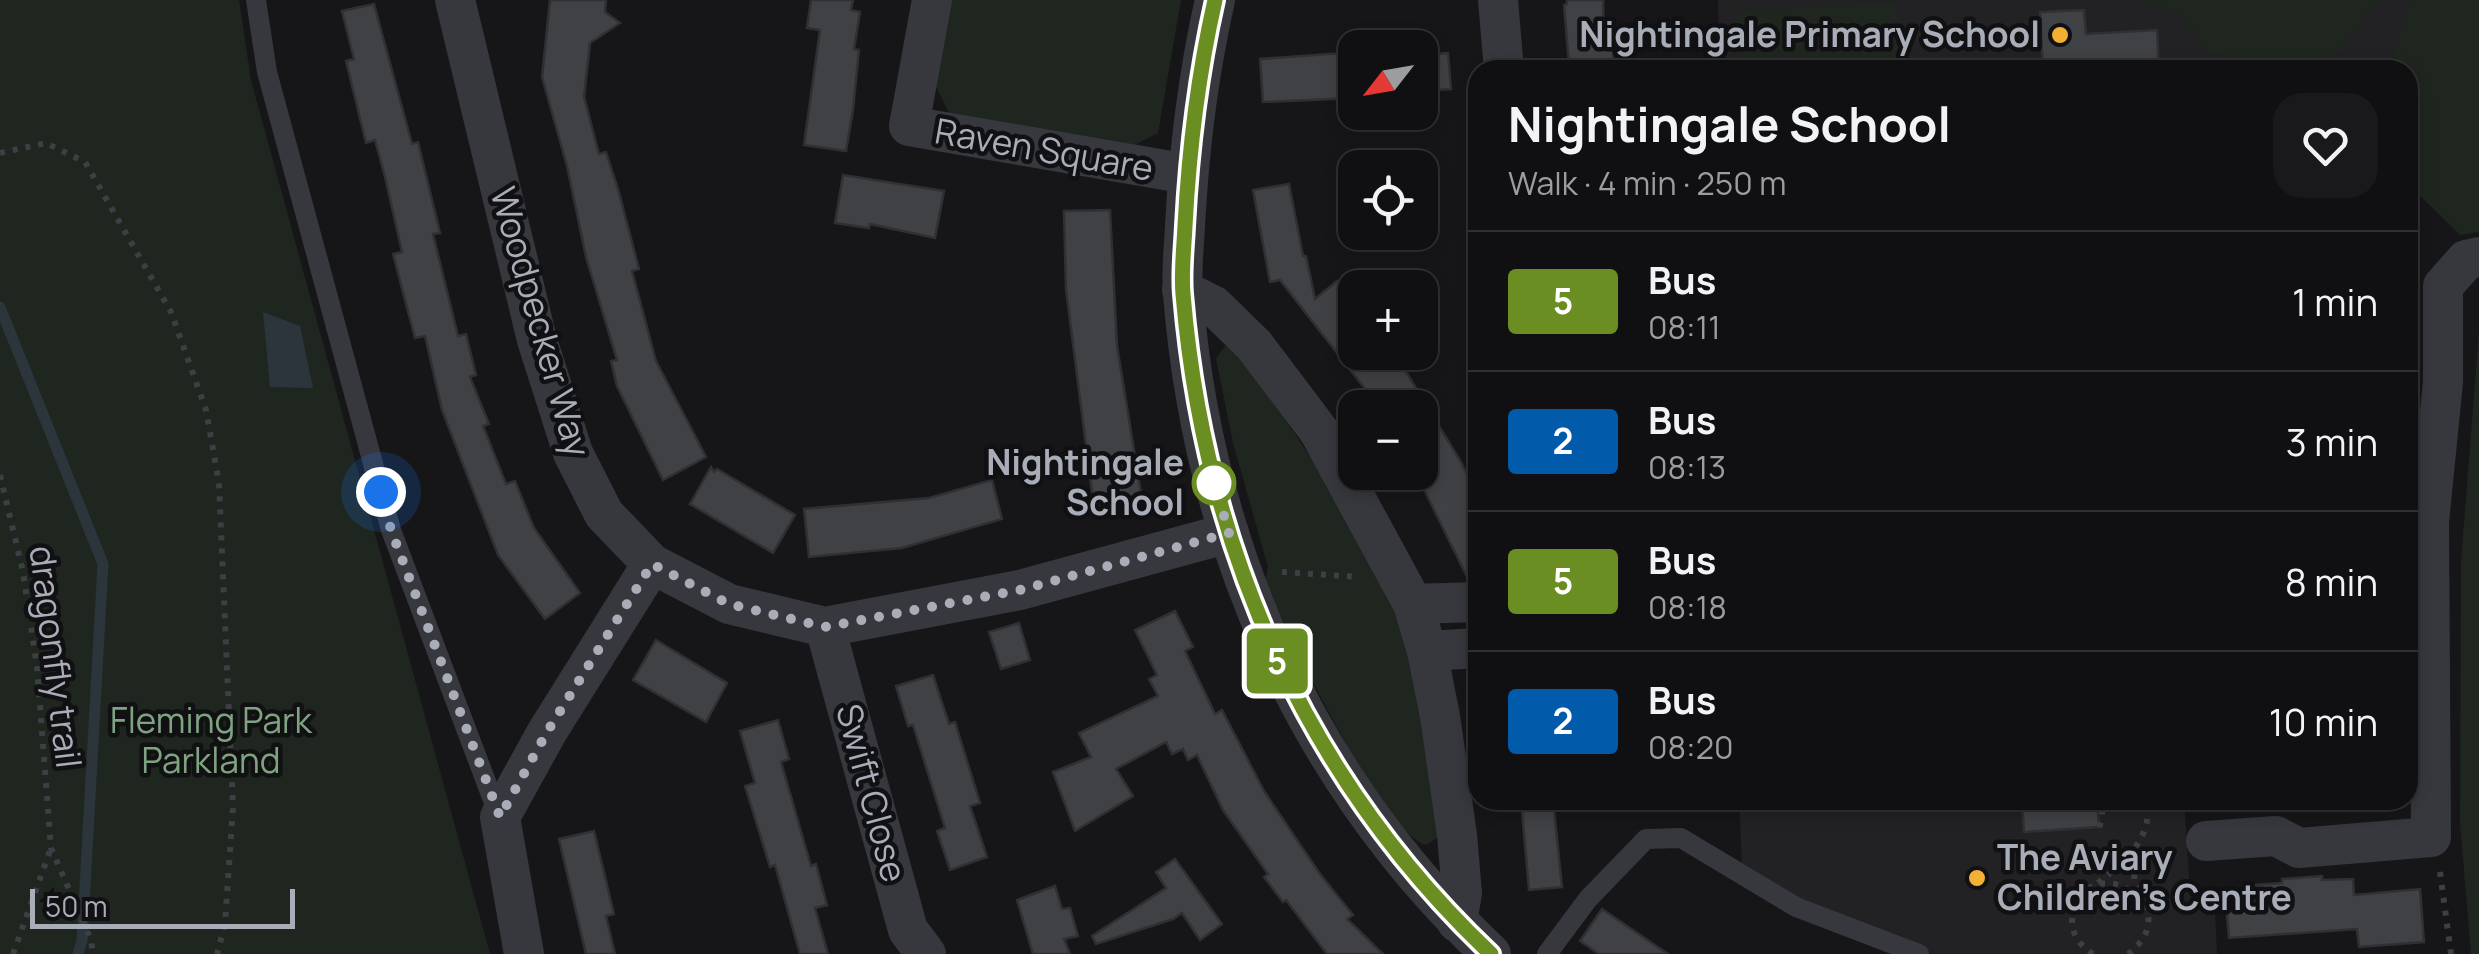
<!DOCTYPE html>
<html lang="en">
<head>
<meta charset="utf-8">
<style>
	body { margin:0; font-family:Manrope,sans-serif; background:#19191b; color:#f1f3f6; height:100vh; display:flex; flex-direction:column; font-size:38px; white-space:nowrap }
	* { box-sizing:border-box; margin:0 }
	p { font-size:32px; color:#9c9d9f }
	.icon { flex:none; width:55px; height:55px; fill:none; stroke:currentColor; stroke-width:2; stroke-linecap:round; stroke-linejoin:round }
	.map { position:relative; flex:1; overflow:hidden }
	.sheet { position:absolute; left:1468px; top:60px; width:950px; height:750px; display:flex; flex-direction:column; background:#101012; border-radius:30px; box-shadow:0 5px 15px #0003,0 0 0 2px #303032 }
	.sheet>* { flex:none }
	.badge { padding:0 20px; border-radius:8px; font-size:35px; line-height:65px }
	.needle { width:65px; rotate:239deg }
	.buttons { position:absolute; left:1338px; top:30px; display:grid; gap:20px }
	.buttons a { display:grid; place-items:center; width:100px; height:100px; border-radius:20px; background:#101012; box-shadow:0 5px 15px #0003,0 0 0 2px #303032; font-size:50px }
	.scale { position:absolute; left:30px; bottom:25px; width:265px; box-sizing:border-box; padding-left:10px; border:5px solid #a8adb8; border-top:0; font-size:28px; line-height:35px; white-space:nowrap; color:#a8adb8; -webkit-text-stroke:8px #111113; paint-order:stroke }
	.you { position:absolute; width:50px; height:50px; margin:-25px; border:8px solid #fff; border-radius:50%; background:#1a73e8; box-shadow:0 0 0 15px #1a73e833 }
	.map>.badge { position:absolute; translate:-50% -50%; box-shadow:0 0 0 5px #fff }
	.round { display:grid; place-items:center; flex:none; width:105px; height:105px; border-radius:30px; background:#19191b }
	.head { display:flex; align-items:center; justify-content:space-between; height:170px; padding:0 40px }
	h1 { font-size:48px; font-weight:700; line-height:75px }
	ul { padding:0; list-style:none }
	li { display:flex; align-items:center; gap:30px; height:140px; padding:0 40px; border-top:2px solid #303032 }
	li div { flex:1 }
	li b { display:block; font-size:38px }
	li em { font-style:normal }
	li .badge { min-width:110px; font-weight:700; text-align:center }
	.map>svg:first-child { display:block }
	.built { fill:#222225 }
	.green { fill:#1e261f }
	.water { fill:#2c353c }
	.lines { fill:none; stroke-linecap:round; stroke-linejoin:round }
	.stream { stroke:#2c353c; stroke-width:11 }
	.building { fill:#404145; stroke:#303034; stroke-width:2.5 }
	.path { stroke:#3d3f44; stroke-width:6; stroke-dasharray:5 8; stroke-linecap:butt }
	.service { stroke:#37383d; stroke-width:20 }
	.minor { stroke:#37383d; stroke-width:40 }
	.line-casing { stroke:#fff; stroke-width:22 }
	.line { stroke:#6b8e23; stroke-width:15 }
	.walk { stroke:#a8adb8; stroke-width:10; stroke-dasharray:0 18 }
	.poi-dot { fill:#f2b134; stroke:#111113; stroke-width:4 }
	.stop-dot { fill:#fff; stroke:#6b8e23; stroke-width:5 }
	.labels { text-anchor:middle; stroke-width:9; stroke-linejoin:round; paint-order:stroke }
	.poi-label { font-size:35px; font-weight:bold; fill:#a8adb8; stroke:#111113; text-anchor:end }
	.street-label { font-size:35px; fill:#a8adb8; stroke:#111113 }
	.stop-label { font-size:35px; font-weight:bold; fill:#a8adb8; stroke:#111113; text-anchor:end }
	.park-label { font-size:35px; fill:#7fa381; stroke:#111113 }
</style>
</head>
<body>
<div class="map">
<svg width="2479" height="954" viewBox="0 0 2479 954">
	<rect width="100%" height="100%" fill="#161618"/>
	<g class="built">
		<path d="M1718,0H2410L2392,70H1720Z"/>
		<path d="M1739,800H2184L2190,892H2214L2217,954H1932L1807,903L1742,863Z"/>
	</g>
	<g class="green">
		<path d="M0,0H239L251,80L490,954H0Z"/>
		<path d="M948,0H1181L1158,133L1127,149L951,117L933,80Z"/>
		<path d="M2144,0H2379L2323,70H2254L2253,63L2207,52L2182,16Z"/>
		<path d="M2409,0H2479V232L2460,235L2408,184V70H2390Z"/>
		<path d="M1897,2L1901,70H1737L1734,11Z"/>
		<path d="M2479,331V954H2471L2460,823L2461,562Z"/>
		<path d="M1235,344L1373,551L1414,660L1439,837L1426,845C1382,835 1286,628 1265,582L1268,567L1233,443L1216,358L1225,346Z"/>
	</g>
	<path class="water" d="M263,312L300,326L313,388L270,387Z"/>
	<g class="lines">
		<path class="stream" d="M0,307L103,564L82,941L78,954"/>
	</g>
	<g class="building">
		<path d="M550,0H606L605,12L620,23L590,43L584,97L599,154L606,152L618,189L639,269L632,271L656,361L706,457L663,480L617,386L611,361L617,360L586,257L567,166L542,77Z"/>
		<path d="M811,0H853L851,10L860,12L854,49L859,50L853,110L846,151L804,145L820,30L807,28Z"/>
		<path d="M1567,0H1603L1604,36L1612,35L1614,70H1581L1580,63L1569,64L1564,5L1567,4Z"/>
		<path d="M374,4L412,144L418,142L440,233L433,234L458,336L466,334L476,375L470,377L489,424L483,426L506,484L515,481L534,528L580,593L545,619L498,555L442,410L425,336L415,338L393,254L402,252L385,177L375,140L366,143L346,61L354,59L342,11Z"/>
		<path d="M2084,10L2086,34L2157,30L2159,70H2043L2040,12Z"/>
		<path d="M1342,53V56L1355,55V98L1263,102L1260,59Z"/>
		<path d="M1448,53L1451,89L1423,91L1420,86V55Z"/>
		<path d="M843,175L944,191L935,238L870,224L869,228L835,223Z"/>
		<path d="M1289,184L1303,256H1306L1315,299L1337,281L1355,304V352H1394L1461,462L1478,497V578L1468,579L1420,481V408H1380L1280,280L1270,282L1253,190Z"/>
		<path d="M1110,210L1117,346L1142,499L1094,508L1066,289L1064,211Z"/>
		<path d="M711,467L714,472L717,469L795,515L773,553L690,504Z"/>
		<path d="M992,480L1002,519L902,548L809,557L804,509L929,498Z"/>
		<path d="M1175,611L1193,647L1185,651L1215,714L1222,710L1264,791L1320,874L1353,915L1347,919L1383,954H1327L1286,900L1283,902L1264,877L1268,874L1223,810L1197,755L1188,760L1183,749L1172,754L1166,742L1116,769L1133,796L1075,831L1053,772L1091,757L1079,733L1158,696L1149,679L1157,675L1135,630Z"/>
		<path d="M1019,623L1030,660L1001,669L989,632Z"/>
		<path d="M656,640L727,683L706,722L633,680Z"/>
		<path d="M933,675L949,724L955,722L980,803L970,806L987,857L950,870L937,831L945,828L913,725L908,726L896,686Z"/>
		<path d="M778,720L789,759L781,762L811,866L816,864L827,905L815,908L828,954H800L775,865L770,867L745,786L755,783L740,731Z"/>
		<path d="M1521,800H1553L1562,887L1529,890Z"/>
		<path d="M2022,800H2097L2099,827L2024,832Z"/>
		<path d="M594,831L614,914L606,916L615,954H586L559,839Z"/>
		<path d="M1175,859L1222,924L1200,940L1182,913L1173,919L1096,944L1092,936L1166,888L1156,872Z"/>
		<path d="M2322,876V880L2353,879L2354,895L2420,889L2424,942L2359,947L2357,929L2229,938L2225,891L2256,889V885L2282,883V879Z"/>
		<path d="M1055,886L1062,909L1070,908L1078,936L1064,939L1070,954H1033L1017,900Z"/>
		<path d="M1602,909L1668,954H1599L1580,941Z"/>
	</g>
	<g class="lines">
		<g class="path">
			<path d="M0,153L46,143L85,162L171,312L206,410L219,483L233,807L225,924L217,954"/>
			<path d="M0,475L23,572L37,667L51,848L91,940L93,954"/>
			<path d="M1282,572L1359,577"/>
			<path d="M2099,827L2102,820V800"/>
			<path d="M2136,848L2134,882L2140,894"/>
			<path d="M2440,872L2451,954"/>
			<path d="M2098,883C2124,862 2155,837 2146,800"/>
			<path d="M13,954L51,848"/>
			<path d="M2093,954C2079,945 2069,931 2073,914C2087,846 2192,905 2128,954"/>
		</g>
		<g class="service">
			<path d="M256,0L267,72L391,530L499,816"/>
			<path d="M1547,954L1588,899L1646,839L1681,838L1796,907L1919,954"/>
		</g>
		<g class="minor">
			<path d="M455,0L537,340L573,453L604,514L652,564L729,604L825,627L1020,590L1229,533"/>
			<path d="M932,0L909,126L1188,174"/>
			<path d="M1215,0C1198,75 1189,149 1185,226C1184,248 1181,272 1183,294C1203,546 1306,780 1491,954"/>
			<path d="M1498,0L1504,70"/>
			<path d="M1182,290L1214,306L1254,345L1319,431L1413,604L1427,651L1440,716L1457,835L1462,893L1457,922"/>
			<path d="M1413,604L1478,602"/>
			<path d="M825,627L908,930L926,954"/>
			<path d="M1427,651L1478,648"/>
			<path d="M2206,841L2276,836L2299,848L2431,837L2429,522L2443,382V286L2466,260L2479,257"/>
			<path d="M524,954L500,817L547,732L652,564"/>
		</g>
	</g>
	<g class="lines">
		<defs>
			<path id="line" d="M1215,0C1198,75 1189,149 1185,226C1184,248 1181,272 1183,294C1204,547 1306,779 1491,954"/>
		</defs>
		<use href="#line" class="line-casing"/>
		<use href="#line" class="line"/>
		<path class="walk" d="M381,492L391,530L500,817L547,732L652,564L729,604L825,627L1020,590L1229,533L1211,471L1214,483"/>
	</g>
	<g class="poi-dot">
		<circle cx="2060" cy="35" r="10"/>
		<circle cx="1977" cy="878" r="10"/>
	</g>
	<circle class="stop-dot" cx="1214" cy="483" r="20"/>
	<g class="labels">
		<g class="poi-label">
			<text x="2040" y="47">Nightingale Primary School</text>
			<text x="1997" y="870" text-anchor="start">The Aviary<tspan x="1997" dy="40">Children's Centre</tspan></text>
		</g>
		<g class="street-label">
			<text transform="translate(1044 150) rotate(10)" y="12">Raven Square</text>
			<text transform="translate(540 322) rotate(74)" y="12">Woodpecker Way</text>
			<text transform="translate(55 657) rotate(83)" y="12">dragonfly trail</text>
			<text transform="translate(871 793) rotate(75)" y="12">Swift Close</text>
		</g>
		<g class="stop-label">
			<text x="1184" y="475">Nightingale<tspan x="1184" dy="40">School</tspan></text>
		</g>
		<g class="park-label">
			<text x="211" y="733">Fleming Park<tspan x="211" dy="40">Parkland</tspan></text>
		</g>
	</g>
</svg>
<div class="buttons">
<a><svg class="needle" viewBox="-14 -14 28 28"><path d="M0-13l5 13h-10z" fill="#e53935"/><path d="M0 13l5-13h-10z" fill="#9c9d9f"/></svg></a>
<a><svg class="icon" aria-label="locate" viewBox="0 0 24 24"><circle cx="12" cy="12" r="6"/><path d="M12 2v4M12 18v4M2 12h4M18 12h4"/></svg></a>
<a>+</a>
<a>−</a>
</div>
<div class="scale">50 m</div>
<div class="you" style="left:381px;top:492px"></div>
<b class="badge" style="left:1277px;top:661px;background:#6b8e23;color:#fff">5</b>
<section class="sheet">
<div class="head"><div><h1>Nightingale School</h1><p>Walk · 4 min · 250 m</p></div><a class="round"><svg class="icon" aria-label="heart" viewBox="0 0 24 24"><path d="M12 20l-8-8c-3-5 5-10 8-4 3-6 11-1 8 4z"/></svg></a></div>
<ul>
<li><span class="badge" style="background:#6b8e23;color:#fff">5</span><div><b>Bus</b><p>08:11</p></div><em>1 min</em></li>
<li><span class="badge" style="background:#025aaa;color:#fff">2</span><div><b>Bus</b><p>08:13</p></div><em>3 min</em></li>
<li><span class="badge" style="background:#6b8e23;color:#fff">5</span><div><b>Bus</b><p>08:18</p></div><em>8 min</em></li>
<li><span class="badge" style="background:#025aaa;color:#fff">2</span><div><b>Bus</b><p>08:20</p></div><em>10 min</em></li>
</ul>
</section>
</div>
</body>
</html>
